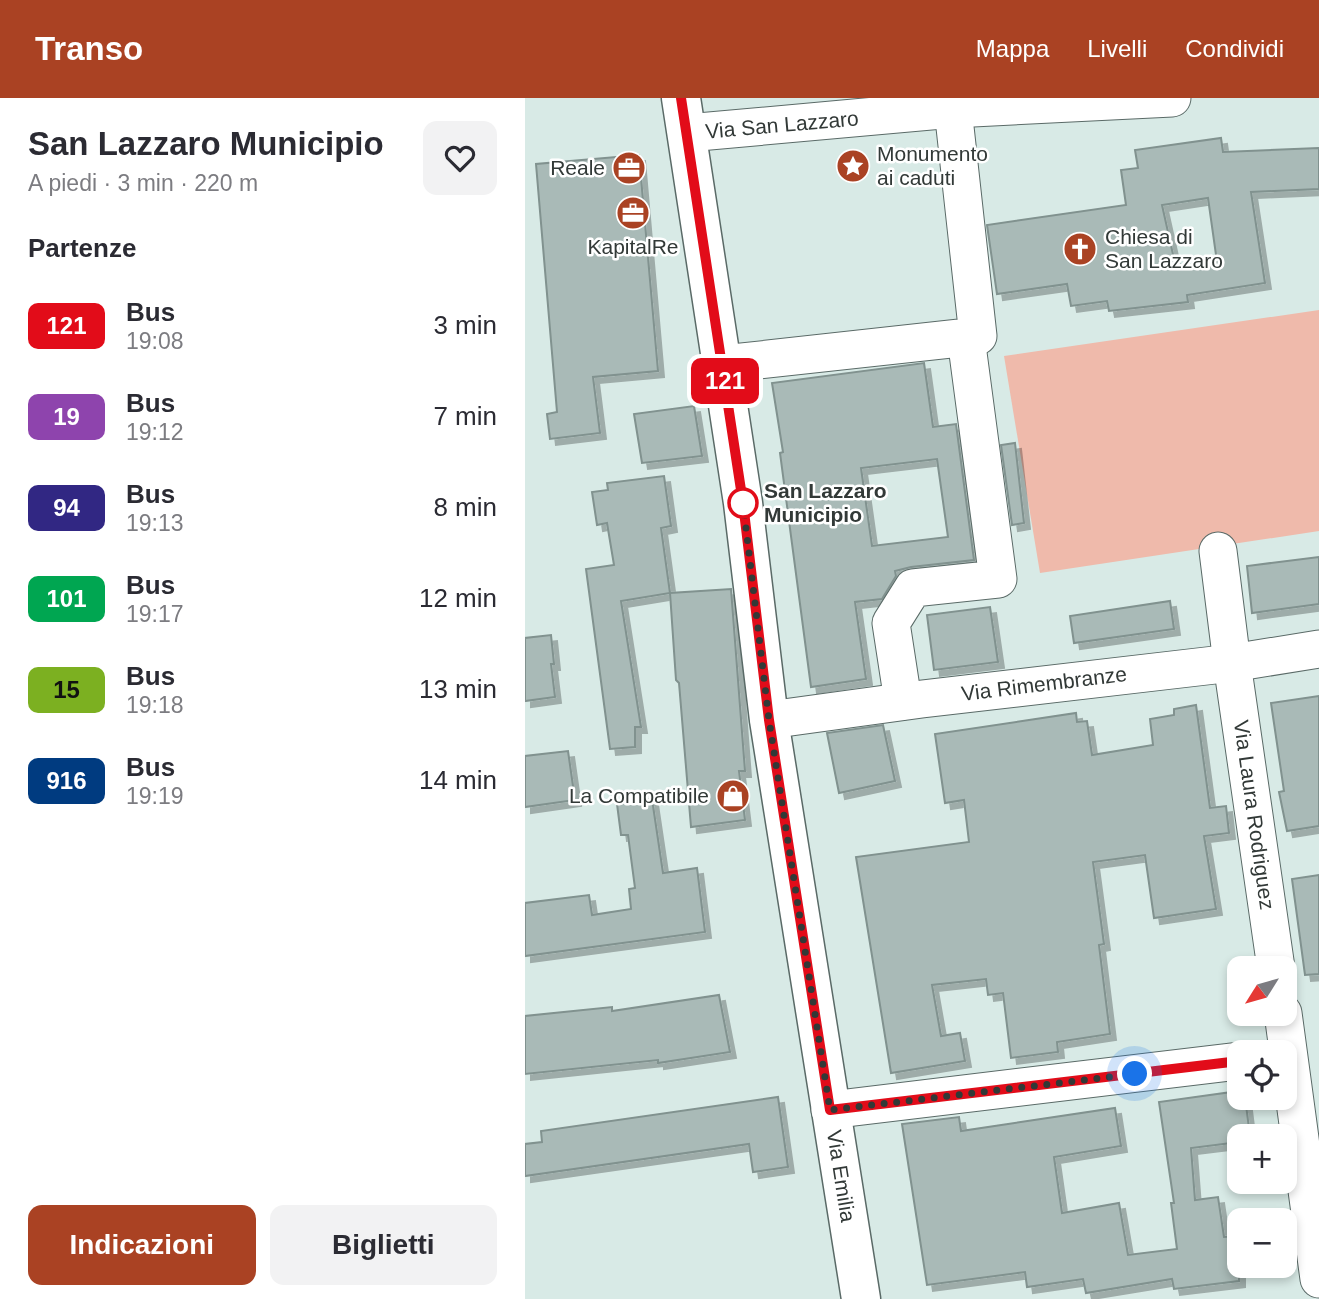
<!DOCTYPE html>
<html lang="it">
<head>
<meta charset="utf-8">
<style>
	body { margin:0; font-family:Arial,sans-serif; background:#f2f2f3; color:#2b2b33; height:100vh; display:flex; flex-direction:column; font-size:26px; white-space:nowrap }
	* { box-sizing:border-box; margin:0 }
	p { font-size:23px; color:#7c7c81 }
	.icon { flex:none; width:38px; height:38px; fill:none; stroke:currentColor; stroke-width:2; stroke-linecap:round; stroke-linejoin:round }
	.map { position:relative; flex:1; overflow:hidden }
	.drawer { display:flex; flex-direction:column; background:#fff; width:525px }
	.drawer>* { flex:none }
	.badge { padding:0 14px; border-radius:10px; font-size:24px; line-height:46px }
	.needle { width:46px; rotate:233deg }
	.controls { position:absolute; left:702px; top:858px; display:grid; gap:14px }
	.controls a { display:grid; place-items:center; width:70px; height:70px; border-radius:14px; background:#fff; box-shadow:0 4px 10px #0003; font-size:35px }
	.you { position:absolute; width:35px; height:35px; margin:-18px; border:5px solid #fff; border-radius:50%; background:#1a73e8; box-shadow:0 0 0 10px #1a73e833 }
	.map>.badge { position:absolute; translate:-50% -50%; box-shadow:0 0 0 4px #fff }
	h2 { padding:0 28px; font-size:26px; line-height:63px }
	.round { display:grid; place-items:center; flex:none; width:74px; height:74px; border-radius:14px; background:#f2f2f3 }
	.headline { display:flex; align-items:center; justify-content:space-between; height:119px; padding:0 28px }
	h1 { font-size:33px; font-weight:700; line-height:52px }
	.button { display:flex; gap:14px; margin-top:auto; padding:14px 28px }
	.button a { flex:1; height:80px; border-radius:14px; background:#aa4223; color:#fff; font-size:28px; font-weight:700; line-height:80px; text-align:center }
	.button a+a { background:#f2f2f3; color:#2b2b33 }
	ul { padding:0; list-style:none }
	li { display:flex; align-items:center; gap:21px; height:91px; padding:0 28px }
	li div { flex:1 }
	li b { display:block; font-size:26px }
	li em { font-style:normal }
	li .badge { min-width:77px; font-weight:700; text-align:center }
	header { display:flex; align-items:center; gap:42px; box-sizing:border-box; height:98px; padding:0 35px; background:#aa4223; color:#fff }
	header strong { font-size:33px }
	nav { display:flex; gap:38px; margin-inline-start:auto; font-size:24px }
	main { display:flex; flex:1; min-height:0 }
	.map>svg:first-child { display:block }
	.green { fill:#efbaab }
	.building { fill:#a9bab7; stroke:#81928f; stroke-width:2; fill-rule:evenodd; filter:url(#shadow) }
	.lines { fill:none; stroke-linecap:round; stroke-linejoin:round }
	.minor-casing { stroke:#5a6a67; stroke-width:39 }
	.major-casing { stroke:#5a6a67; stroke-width:41 }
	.minor { stroke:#fff; stroke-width:37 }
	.major { stroke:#fff; stroke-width:38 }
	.line-casing { stroke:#fff; stroke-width:16 }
	.line { stroke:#e20c19; stroke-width:10 }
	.walk { stroke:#323937; stroke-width:7; stroke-dasharray:0 12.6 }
	.stop-dot { fill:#fff; stroke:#e20c19; stroke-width:3.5 }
	.labels { text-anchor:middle; stroke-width:5; stroke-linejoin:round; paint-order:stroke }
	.street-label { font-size:21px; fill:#323937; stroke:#fff }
	.poi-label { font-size:21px; fill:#323937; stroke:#fff; text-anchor:start }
	.stop-label { font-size:21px; font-weight:bold; fill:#323937; stroke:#fff; text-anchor:start }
</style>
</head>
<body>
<header>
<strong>Transo</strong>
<nav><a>Mappa</a><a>Livelli</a><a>Condividi</a></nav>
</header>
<main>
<section class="drawer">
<div class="headline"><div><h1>San Lazzaro Municipio</h1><p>A piedi · 3 min · 220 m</p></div><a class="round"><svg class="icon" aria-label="heart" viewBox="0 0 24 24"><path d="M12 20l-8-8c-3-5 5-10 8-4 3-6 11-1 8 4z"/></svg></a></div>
<h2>Partenze</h2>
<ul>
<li><span class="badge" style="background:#e20c19;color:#fff">121</span><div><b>Bus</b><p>19:08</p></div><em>3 min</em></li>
<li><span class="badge" style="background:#8e44ad;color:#fff">19</span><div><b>Bus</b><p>19:12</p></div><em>7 min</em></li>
<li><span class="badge" style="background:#312783;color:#fff">94</span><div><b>Bus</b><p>19:13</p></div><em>8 min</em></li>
<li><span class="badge" style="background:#00a651;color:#fff">101</span><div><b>Bus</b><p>19:17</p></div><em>12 min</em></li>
<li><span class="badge" style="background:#7cb021;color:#111">15</span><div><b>Bus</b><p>19:18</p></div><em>13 min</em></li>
<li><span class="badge" style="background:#003b80;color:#fff">916</span><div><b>Bus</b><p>19:19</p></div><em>14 min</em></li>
</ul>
<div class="button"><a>Indicazioni</a><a>Biglietti</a></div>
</section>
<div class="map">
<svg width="794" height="1201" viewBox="0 0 794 1201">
	<defs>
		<filter id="shadow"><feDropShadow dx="6" dy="6" stdDeviation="0" flood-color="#0004"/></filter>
	</defs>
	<rect width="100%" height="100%" fill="#d8eae6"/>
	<path class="green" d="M794,212V433L515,475L479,258Z"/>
	<g class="building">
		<path d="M696,40L698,54L794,50V91L726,94L740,185L662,197L663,204L584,213L582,203L546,208L542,186L472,196L462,127L601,107L596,72L613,70L610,52ZM683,100L692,164L651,170L637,107Z"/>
		<path d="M114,57L133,273L68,279L75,335L25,341L22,316L32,314L11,66Z"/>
		<path d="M399,265L408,329L431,326L449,462L386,469L370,473L371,478L357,501L330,504L341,581L286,589L255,355L258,354L247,285ZM412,361L423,439L347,448L336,370Z"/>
		<path d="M169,308L177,358L117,365L109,316Z"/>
		<path d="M490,345L499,425L487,427L476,347Z"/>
		<path d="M139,378L146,428L136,430L145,495L96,503L116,629H110V649L85,651L61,471L89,467L82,425L72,427L67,394L83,392L82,385Z"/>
		<path d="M794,459V506L727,515L722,468Z"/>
		<path d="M206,491L220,673H214L220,722L166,729L154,585L151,582L145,495Z"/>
		<path d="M645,503L649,531L549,545L545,518Z"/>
		<path d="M465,509L473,564L409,572L402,517Z"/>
		<path d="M26,537L29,566H26L30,599L0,603V540Z"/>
		<path d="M794,598V728L762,733L754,694L759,693L746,605Z"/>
		<path d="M671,607L685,710L701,708L704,735L679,738L691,811L629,820L620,757L568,764L579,846L574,847L585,936L532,944L533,954L486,960L478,895L463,897L461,881L407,887L416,938L435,935L440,963L366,975L331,759L444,744L439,702L420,705L410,636L551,615L552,624L562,623L567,657L628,647L625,621L649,617V611Z"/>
		<path d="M358,627L370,683L314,695L302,635Z"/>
		<path d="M43,653L50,702L0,709V658Z"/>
		<path d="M127,701L138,775L172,770L180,834L0,858V805L64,797L67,817L106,811L104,791L110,790L103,737H96L92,706Z"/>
		<path d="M794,777V876L780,877L767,781Z"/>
		<path d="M194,897L205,954L133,965V962L0,976V918L87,909V913Z"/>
		<path d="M714,993V999H720L725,1038H714V1044L666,1050L670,1102L693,1099L699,1139L714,1138V1183L649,1191L647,1181L561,1195L558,1181L502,1189L500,1174L402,1187L377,1026L434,1019L436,1033L590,1010L596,1048L529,1059L537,1115L594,1105L603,1157L652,1151L646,1105H649L634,1004Z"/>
		<path d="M253,999L263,1069L228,1074L224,1046L0,1078V1046L17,1044L16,1033Z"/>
	</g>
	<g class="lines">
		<defs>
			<g id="minor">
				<path d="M162,35L428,11L647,0"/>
				<path d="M198,266L453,238L428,11"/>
				<path d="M693,453L707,565L751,870"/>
				<path d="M378,603L366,525L388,490L473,481L441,240"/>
				<path d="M244,622L397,601L707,565L794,551"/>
				<path d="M758,915L794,1181"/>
				<path d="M305,1012L714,963"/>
			</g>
			<path id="major" d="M156,0L218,405L244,622L336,1201"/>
		</defs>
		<use href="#minor" class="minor-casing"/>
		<use href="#major" class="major-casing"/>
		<use href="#minor" class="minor"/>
		<use href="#major" class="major"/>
	</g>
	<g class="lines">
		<defs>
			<path id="line" d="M156,0L218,405L244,622L305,1012L714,963"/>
		</defs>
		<use href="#line" class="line-casing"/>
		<use href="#line" class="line"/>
		<path class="walk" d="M218,405L244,622L305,1012L610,976"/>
	</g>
	<defs>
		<symbol id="sight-disc" viewBox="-11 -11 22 22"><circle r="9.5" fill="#aa4223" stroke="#fff"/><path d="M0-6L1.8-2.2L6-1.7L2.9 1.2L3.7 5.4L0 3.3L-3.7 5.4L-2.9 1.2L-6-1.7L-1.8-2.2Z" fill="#fff"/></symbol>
		<symbol id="office-disc" viewBox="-11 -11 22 22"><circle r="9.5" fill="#aa4223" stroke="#fff"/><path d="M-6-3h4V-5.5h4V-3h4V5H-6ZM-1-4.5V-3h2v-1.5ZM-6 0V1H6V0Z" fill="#fff"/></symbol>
		<symbol id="church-disc" viewBox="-11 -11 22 22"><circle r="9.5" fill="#aa4223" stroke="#fff"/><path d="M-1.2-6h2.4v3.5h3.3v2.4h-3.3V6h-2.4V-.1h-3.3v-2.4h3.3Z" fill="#fff"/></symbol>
		<symbol id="shop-disc" viewBox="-11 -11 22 22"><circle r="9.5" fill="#aa4223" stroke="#fff"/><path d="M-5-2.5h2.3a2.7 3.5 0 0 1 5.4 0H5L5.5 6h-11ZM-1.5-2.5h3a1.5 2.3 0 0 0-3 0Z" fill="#fff"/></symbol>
	</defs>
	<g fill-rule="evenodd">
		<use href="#sight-disc" x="309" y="49" width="38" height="38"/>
		<use href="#office-disc" x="85" y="51" width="38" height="38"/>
		<use href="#office-disc" x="89" y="96" width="38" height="38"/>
		<use href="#church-disc" x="536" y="132" width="38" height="38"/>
		<use href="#shop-disc" x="189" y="679" width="38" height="38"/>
	</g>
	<circle class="stop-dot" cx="218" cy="405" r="14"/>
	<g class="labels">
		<g class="street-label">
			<text transform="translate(257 27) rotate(-5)" y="7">Via San Lazzaro</text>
			<text transform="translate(519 586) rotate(-7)" y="7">Via Rimembranze</text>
			<text transform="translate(729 717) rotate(82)" y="7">Via Laura Rodriguez</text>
			<text transform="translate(316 1078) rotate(81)" y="7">Via Emilia</text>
		</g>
		<g class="poi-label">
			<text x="352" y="63">Monumento<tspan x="352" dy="24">ai caduti</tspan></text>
			<text x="80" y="77" text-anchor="end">Reale</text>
			<text x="580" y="146">Chiesa di<tspan x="580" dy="24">San Lazzaro</tspan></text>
			<text x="108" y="156" text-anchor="middle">KapitalRe</text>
			<text x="184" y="705" text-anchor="end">La Compatibile</text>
		</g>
		<g class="stop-label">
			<text x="239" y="400">San Lazzaro<tspan x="239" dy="24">Municipio</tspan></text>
		</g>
	</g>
</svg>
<div class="controls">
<a><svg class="needle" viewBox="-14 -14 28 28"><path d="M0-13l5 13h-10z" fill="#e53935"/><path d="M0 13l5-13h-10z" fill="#7c7c81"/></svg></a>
<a><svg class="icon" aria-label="locate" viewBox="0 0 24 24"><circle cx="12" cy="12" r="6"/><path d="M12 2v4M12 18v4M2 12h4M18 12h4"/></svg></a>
<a>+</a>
<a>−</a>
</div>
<div class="you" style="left:610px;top:976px"></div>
<b class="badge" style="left:200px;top:283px;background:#e20c19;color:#fff">121</b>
</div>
</main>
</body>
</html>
